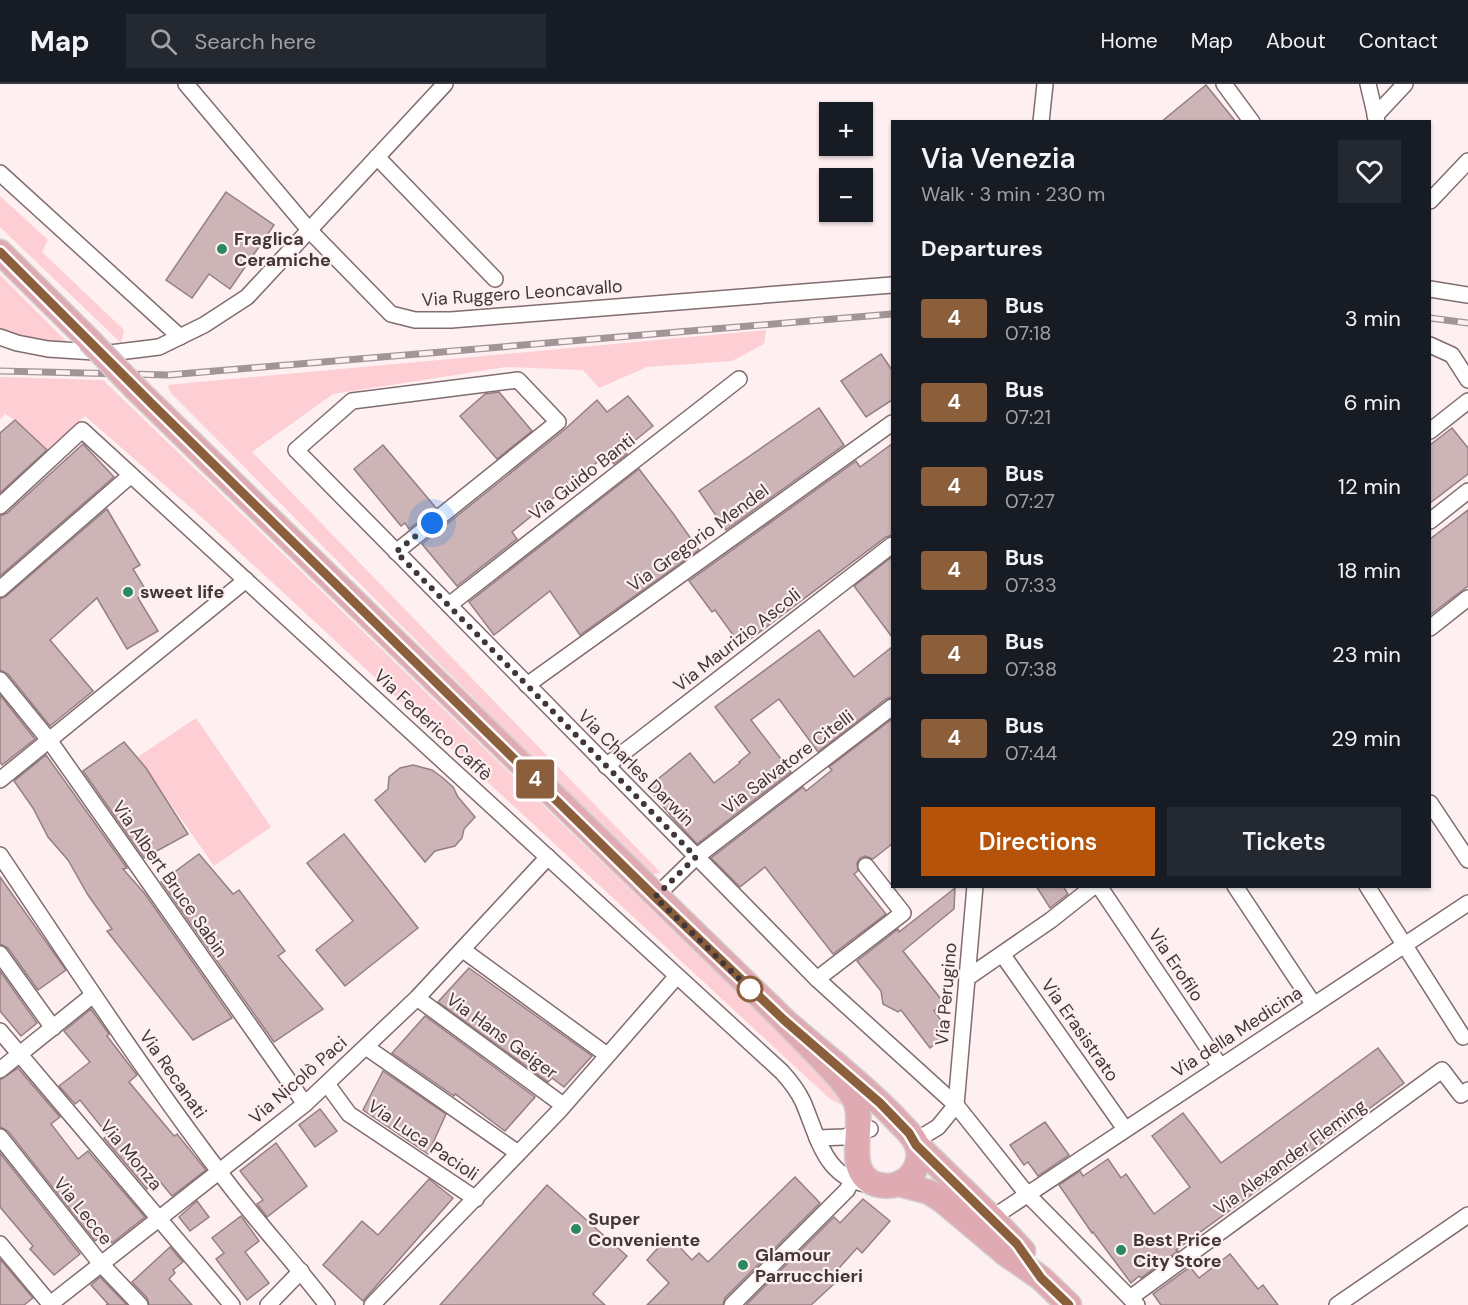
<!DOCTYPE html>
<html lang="en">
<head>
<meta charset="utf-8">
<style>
	body { margin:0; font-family:"DM Sans",sans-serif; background:#242831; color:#f1f3f6; height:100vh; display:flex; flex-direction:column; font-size:22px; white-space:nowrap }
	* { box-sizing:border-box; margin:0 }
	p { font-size:20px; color:#9ea1a6 }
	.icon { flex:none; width:33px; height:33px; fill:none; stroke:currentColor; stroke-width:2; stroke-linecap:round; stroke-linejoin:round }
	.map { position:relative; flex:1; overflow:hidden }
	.drawer { position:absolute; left:891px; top:36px; width:540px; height:768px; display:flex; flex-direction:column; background:#171b24; border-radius:0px; box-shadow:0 2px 4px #0004 }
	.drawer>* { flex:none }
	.badge { padding:0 12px; border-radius:4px; font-size:21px; line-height:39px }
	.tools { position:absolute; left:819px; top:18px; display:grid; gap:12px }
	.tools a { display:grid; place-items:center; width:54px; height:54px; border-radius:0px; background:#171b24; box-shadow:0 2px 4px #0004; font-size:30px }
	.you { position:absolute; width:30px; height:30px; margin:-15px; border:4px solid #fff; border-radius:50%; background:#1a73e8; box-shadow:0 0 0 9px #1a73e833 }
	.map>.badge { position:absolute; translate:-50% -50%; box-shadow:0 0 0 3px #fff }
	h2 { padding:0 30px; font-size:22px; line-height:54px }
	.round { display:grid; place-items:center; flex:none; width:63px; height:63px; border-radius:0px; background:#242831 }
	.summary { display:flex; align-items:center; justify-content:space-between; height:102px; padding:0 30px }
	h1 { font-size:28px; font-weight:600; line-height:45px }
	.primary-button { display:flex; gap:12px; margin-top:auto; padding:12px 30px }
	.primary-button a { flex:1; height:69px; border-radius:0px; background:#b45309; color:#fff; font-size:24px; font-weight:600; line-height:69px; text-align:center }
	.primary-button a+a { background:#242831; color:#f1f3f6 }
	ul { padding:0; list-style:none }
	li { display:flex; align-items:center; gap:18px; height:84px; padding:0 30px }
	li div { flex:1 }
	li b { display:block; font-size:22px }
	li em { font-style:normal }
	li .badge { min-width:66px; font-weight:700; text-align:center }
	header { display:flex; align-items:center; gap:36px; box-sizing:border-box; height:84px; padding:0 30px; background:#171b24; border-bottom:2px solid #363941 }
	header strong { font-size:28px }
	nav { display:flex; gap:33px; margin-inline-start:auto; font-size:21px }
	.search { width:420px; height:54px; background:#242831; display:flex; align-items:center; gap:15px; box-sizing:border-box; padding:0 21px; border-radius:0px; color:#9ea1a6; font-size:22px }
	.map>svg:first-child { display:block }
	.green { fill:#fdced4 }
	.building { fill:#ccb4b7; stroke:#967f82; stroke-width:1.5 }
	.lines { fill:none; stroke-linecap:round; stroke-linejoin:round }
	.minor-casing { stroke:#816c6e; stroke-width:18 }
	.primary-casing { stroke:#d1cfcf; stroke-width:27 }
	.minor { stroke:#fff; stroke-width:15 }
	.primary { stroke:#e0aab3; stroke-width:24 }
	.rail-casing { stroke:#a29597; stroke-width:7 }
	.rail { stroke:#feeff1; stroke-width:4.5; stroke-dasharray:14; stroke-linecap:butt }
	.primary-bridge-casing { stroke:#d1cfcf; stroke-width:27; stroke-linecap:butt }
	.primary-bridge { stroke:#e0aab3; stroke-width:24 }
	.line-casing { stroke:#fff; stroke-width:14 }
	.line { stroke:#8b5e3c; stroke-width:9 }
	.walk { stroke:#413739; stroke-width:6; stroke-dasharray:0 10.8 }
	.poi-dot { fill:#2c885f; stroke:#feeff1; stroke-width:2 }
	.stop-dot { fill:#fff; stroke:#8b5e3c; stroke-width:3 }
	.labels { text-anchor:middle; stroke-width:4.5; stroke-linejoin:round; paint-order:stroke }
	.poi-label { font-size:18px; font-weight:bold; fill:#413739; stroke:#feeff1; text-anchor:start }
	.street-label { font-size:18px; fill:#413739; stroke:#feeff1 }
</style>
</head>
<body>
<header>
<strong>Map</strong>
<div class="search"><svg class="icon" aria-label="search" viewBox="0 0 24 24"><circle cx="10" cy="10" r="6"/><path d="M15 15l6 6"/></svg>Search here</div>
<nav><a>Home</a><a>Map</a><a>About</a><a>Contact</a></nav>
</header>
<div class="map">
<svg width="1468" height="1221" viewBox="0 0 1468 1221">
	<rect width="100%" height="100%" fill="#feeff1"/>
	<g class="green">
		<path d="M0,112L48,156L42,168L124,246L121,259L0,143Z"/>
		<path d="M0,191L67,258C43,256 22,255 0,245Z"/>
		<path d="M766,246L764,260L732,277L647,283L599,304L583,286L506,283L333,310L252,368L661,789L652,790L637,779L171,309L167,301Z"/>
		<path d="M0,293L103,296L847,1015L850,1025L830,1015L207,438L85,332L48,367L15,336L5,330L0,335Z"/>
		<path d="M196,634L271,743L214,782L138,673Z"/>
	</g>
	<g class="building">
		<path d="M1206,1L1236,38H1161Z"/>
		<path d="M226,108L274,141L230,205L209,190L192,214L166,196Z"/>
		<path d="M881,270L892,286V316L866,333L841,297Z"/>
		<path d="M499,308L532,347L497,375L460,332L485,310Z"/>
		<path d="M628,312L653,342L623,366L627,370L614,380L606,371L512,448L517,455L457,502L422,460L564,346L597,316L607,328Z"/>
		<path d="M819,324L844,361L726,446L699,407Z"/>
		<path d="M15,336L47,366L0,409V349Z"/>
		<path d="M1452,344L1468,364V390L1430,419V361Z"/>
		<path d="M83,360L114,393L0,492V432L7,429Z"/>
		<path d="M892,360V451L886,453L741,562L715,526L712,528L689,497L856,377L860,383Z"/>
		<path d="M383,361L436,424L409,445L405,439L401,442L354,385Z"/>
		<path d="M639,385L672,428L699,466L580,551L550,507L494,551L469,518Z"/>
		<path d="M107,425L140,481L133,485L147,508L138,514L158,547L127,565L97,514L50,556L93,607L50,642L8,590L0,586V515L6,512Z"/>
		<path d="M1468,426V502L1430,531V455Z"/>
		<path d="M892,473V553L854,502Z"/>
		<path d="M819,546L854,593L892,563V613L886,615L818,668L779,615L751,636L791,688L697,760L671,732L648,703L690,669L714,699L740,679L739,678L750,669L715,623Z"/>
		<path d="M0,611L35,655L2,681L0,678Z"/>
		<path d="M892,635V760L873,775L865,772L860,774L857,779L858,787L854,790L886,830L833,870L765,783L740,803L711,774L803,703L806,707L832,686L829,683Z"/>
		<path d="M124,658L146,684L188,750L144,774L83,687Z"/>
		<path d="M46,671L127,784L123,785L145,810L232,934L193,956L107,847L112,845L88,811L68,776L48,753L33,724L14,697Z"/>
		<path d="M413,681L432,686L443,694L453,703L458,713L475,733L464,745L462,754L455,762L435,767L425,778L375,716L388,705L389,693L400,684Z"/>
		<path d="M344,750L418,844L345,902L316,866L353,837L307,779Z"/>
		<path d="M199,770L233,810L239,806L285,867L278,872L323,925L274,958L161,798Z"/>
		<path d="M0,793L66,886L38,906L8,864L0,860Z"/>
		<path d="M1036,802H1063L1068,810L1050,824Z"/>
		<path d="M955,804L954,825L903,867L944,919L934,927L943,939L937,944L944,953L930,964L901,926L898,928L883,920L881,907L857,877L898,845L899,848Z"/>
		<path d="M469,884L592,972L564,1003L552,994L548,998L438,918Z"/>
		<path d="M0,887L37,939L21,952L0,927Z"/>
		<path d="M91,925L109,950L107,952L137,991L129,998L174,1052L177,1050L206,1086L172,1112L158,1095L147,1105L104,1054L108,1051L80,1016L75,1020L59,1002L90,978L64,947Z"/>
		<path d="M425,932L535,1013L505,1047L455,1010L454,1012L392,969Z"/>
		<path d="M1378,964L1404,999L1176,1166L1178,1167L1141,1194L1139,1192L1131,1199L1093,1148L1092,1149L1059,1101L1080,1087L1083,1092L1108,1075L1121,1094L1126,1090L1154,1130L1190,1103L1152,1052L1183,1029L1221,1079Z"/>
		<path d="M18,984L60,1033L51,1040L78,1075L88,1067L145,1133L112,1159L105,1149L95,1157L8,1047L0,1043V996Z"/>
		<path d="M383,987L446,1030L428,1070L363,1026Z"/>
		<path d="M320,1025L337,1047L315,1063L299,1041Z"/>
		<path d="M1045,1038L1069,1071L1038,1092L1028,1078L1024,1081L1010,1061Z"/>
		<path d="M276,1059L307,1102L267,1133L257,1120L263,1116L240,1087Z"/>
		<path d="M0,1069L80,1170L54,1191L30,1165L33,1162L0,1123Z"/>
		<path d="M795,1093L820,1119L725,1214L723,1221H647L669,1199L647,1176L669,1152L692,1176L699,1169L708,1178Z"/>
		<path d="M429,1095L453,1114L363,1217L323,1181L362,1137L378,1151Z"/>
		<path d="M547,1101L627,1172L593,1210L605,1221H440Z"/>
		<path d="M863,1115L890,1137L862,1169L857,1164L831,1193L836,1198L811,1221H746L834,1133L840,1139Z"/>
		<path d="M197,1117L209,1133L190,1147L179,1133Z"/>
		<path d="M241,1132L259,1157L245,1168L269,1199L247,1216L216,1175L224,1169L212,1154Z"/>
		<path d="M170,1163L183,1178L173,1186L175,1189L169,1195L192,1221H149L147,1214L132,1198Z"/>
		<path d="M1230,1170L1258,1205L1263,1201L1278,1221H1161L1153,1210L1190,1183L1199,1194Z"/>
		<path d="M0,1175L33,1214L24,1221H0Z"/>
		<path d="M100,1193L127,1221H106L108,1220L91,1201Z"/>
	</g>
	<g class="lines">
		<defs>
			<g id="minor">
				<path d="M186,0L310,147L391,230L415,236H451L892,201"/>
				<path d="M1224,0L1252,38"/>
				<path d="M1368,0L1377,38"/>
				<path d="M1375,32L1405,0"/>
				<path d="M1041,38L1045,0"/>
				<path d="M377,73L495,195"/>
				<path d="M0,89L180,253"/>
				<path d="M1430,117L1468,77"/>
				<path d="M1430,205L1468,211"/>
				<path d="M0,253L17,259L48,265L110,269L159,263L204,241L247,213L445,0"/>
				<path d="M1430,261L1452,271L1468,296"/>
				<path d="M1430,347L1468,317"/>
				<path d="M0,422L82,346L782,988C791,998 798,1007 803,1018C819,1055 825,1097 873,1101"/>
				<path d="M1430,437L1468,407"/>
				<path d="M396,468L558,338L518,296L352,317L296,366L449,521L817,895L956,1021L1027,1110L1137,1221"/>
				<path d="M0,505L131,391"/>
				<path d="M449,521L739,295"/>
				<path d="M1430,544L1468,514"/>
				<path d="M0,596L49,656L305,1020"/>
				<path d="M527,601L892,339"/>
				<path d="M606,682L892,461"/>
				<path d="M0,696L246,496"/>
				<path d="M1430,719L1468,776"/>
				<path d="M0,771C71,877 141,984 218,1086C252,1133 292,1175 327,1221"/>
				<path d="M1099,802L1220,982"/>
				<path d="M1235,802L1314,921"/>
				<path d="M1367,802L1463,953"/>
				<path d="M655,813L696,773L892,623"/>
				<path d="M463,866L607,971"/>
				<path d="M0,870L53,944"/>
				<path d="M1002,870L1125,1045"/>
				<path d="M967,894L1051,836L1094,802"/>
				<path d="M817,895L903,829L866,782"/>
				<path d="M417,914L563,1021"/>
				<path d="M0,947L232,1221"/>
				<path d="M366,963L518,1069"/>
				<path d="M0,986L93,911"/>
				<path d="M327,1000L349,1030L476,1115"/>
				<path d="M956,1021L975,802"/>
				<path d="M0,1053L101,1180L140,1221"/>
				<path d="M817,1054L844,1053L870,1045"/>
				<path d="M915,1057L938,1043L956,1021"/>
				<path d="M992,1134L1468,819"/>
				<path d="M0,1160L51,1221"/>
				<path d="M1130,1214L1442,986L1461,1011L1468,1006"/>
				<path d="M49,1221L305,1020L417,914L548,773"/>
				<path d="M268,1221L301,1187"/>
				<path d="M372,1221L559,1027L677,892"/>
				<path d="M732,1221L847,1106L855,1090"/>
				<path d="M1337,1221L1468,1131"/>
			</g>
			<g id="primary">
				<path d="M0,168L89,256"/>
				<path d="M135,304L784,936C801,955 848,997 856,1019C865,1044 844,1085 873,1099C883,1103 895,1103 904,1097C917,1089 923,1071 915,1057C910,1048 901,1041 894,1033C860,998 820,968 784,936"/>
				<path d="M917,1061L992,1134L1023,1167"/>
				<path d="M899,1100L929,1108L943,1117L1006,1170L1041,1194L1069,1221"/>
			</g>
		</defs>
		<use href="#minor" class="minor-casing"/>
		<use href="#primary" class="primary-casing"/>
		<use href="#minor" class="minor"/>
		<use href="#primary" class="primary"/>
		<defs>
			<g id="rail">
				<path d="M1430,234L1468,239"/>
				<path d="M0,287L168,291L892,230"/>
			</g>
		</defs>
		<use href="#rail" class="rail-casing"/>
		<use href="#rail" class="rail"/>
		<defs>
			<path id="primary-bridge" d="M89,256L135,304"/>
		</defs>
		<use href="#primary-bridge" class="primary-bridge-casing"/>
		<use href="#primary-bridge" class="primary-bridge"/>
	</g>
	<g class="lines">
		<defs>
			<path id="line" d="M0,168L152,320L655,813L784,936L880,1019L909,1049L916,1061L1017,1160L1041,1194L1069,1221"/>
		</defs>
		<use href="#line" class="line-casing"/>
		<use href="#line" class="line"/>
		<path class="walk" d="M432,439L396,468L696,773L655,813L750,905"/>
	</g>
	<g class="poi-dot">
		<circle cx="222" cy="165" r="6"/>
		<circle cx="128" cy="508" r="6"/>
		<circle cx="576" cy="1145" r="6"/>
		<circle cx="1121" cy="1166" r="6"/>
		<circle cx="743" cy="1181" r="6"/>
	</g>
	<circle class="stop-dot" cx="750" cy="905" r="12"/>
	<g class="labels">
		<g class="poi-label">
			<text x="234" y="161">Fraglica<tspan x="234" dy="21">Ceramiche</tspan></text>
			<text x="140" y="514">sweet life</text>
			<text x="588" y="1141">Super<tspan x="588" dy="21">Conveniente</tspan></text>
			<text x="1133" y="1162">Best Price<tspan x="1133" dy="21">City Store</tspan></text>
			<text x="755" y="1177">Glamour<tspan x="755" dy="21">Parrucchieri</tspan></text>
		</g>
		<g class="street-label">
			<text transform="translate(522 209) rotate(-4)" y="6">Via Ruggero Leoncavallo</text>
			<text transform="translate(582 393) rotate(-38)" y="6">Via Guido Banti</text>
			<text transform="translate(698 454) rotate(-36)" y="6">Via Gregorio Mendel</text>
			<text transform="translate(737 556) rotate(-38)" y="6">Via Maurizio Ascoli</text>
			<text transform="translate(433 641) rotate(43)" y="6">Via Federico Caffè</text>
			<text transform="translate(788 678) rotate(-37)" y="6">Via Salvatore Citelli</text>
			<text transform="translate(636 684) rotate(45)" y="6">Via Charles Darwin</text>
			<text transform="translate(170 795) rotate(55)" y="6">Via Albert Bruce Sabin</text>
			<text transform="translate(1176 881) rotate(56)" y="6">Via Erofilo</text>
			<text transform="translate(946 910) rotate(-85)" y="6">Via Perugino</text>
			<text transform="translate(1080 946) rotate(55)" y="6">Via Erasistrato</text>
			<text transform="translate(1237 948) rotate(-33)" y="6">Via della Medicina</text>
			<text transform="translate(502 952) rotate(36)" y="6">Via Hans Geiger</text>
			<text transform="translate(173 990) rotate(55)" y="6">Via Recanati</text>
			<text transform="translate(298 996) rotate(-41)" y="6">Via Nicolò Paci</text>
			<text transform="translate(423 1056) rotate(34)" y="6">Via Luca Pacioli</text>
			<text transform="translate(131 1071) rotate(50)" y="6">Via Monza</text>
			<text transform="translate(1290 1073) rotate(-36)" y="6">Via Alexander Fleming</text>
			<text transform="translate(83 1127) rotate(51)" y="6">Via Lecce</text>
		</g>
	</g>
</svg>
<div class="tools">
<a>+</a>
<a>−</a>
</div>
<div class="you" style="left:432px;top:439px"></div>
<b class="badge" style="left:535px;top:695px;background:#8b5e3c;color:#fff">4</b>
<section class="drawer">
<div class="summary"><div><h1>Via Venezia</h1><p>Walk · 3 min · 230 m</p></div><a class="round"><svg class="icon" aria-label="heart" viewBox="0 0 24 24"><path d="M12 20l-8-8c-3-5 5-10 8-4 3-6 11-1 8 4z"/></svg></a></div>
<h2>Departures</h2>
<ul>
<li><span class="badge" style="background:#8b5e3c;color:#fff">4</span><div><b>Bus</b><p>07:18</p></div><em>3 min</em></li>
<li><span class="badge" style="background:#8b5e3c;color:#fff">4</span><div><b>Bus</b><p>07:21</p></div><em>6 min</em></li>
<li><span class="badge" style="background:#8b5e3c;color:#fff">4</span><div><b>Bus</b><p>07:27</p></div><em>12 min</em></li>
<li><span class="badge" style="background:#8b5e3c;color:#fff">4</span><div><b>Bus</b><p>07:33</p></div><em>18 min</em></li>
<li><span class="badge" style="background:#8b5e3c;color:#fff">4</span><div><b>Bus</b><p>07:38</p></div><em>23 min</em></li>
<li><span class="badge" style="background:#8b5e3c;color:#fff">4</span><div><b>Bus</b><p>07:44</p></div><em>29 min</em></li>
</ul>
<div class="primary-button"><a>Directions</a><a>Tickets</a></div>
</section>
</div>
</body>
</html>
